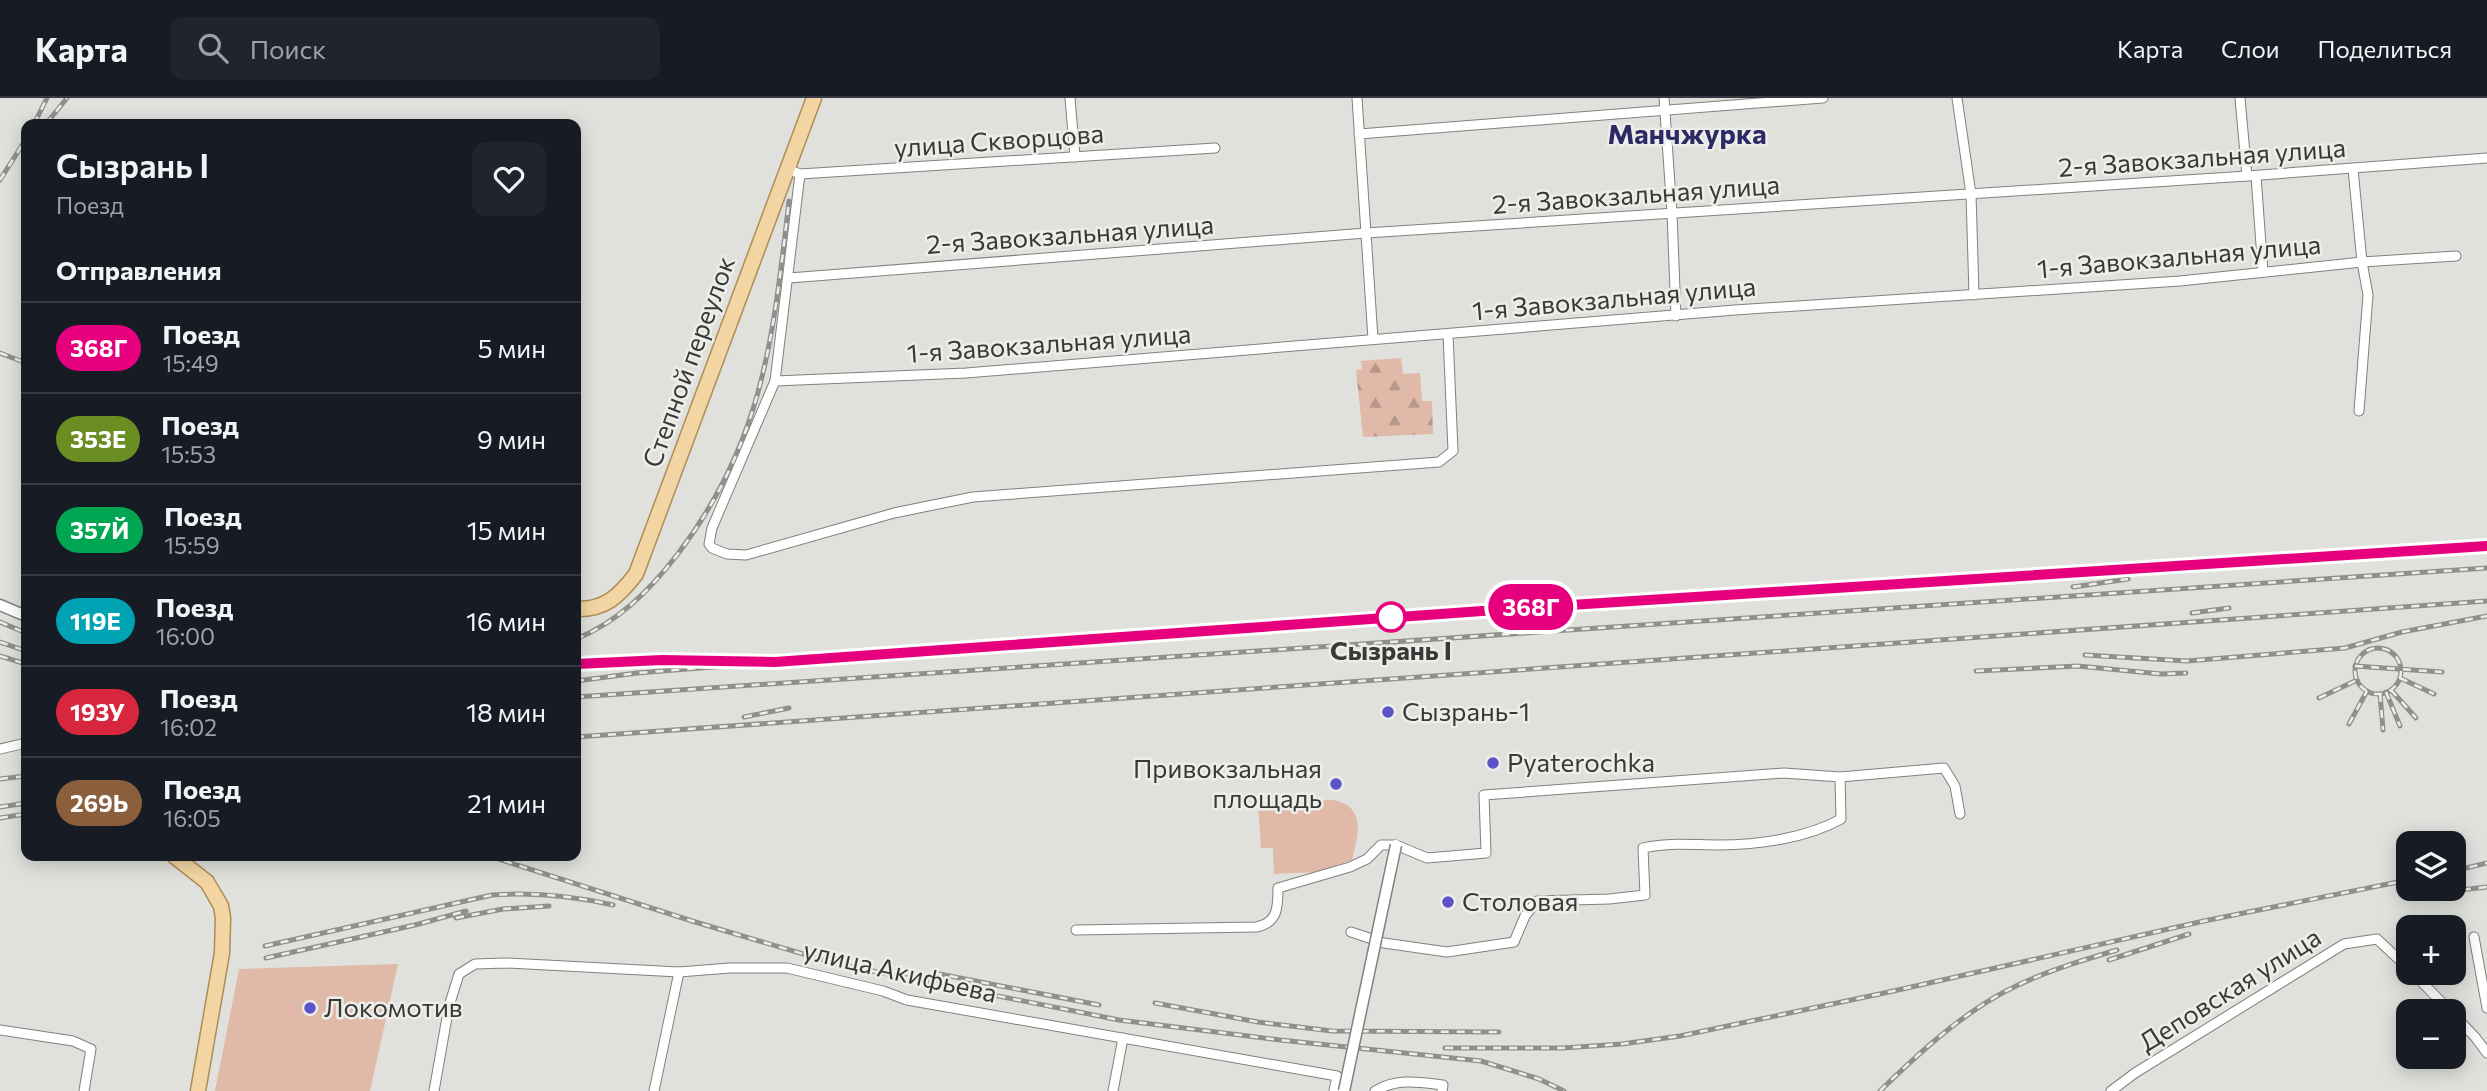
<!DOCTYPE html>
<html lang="ru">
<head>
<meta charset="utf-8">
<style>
	body { margin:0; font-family:Commissioner,sans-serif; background:#20242c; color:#f1f3f6; height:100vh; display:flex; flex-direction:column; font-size:26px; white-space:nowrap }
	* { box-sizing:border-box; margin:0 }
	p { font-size:23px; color:#9ea1a6 }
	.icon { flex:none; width:38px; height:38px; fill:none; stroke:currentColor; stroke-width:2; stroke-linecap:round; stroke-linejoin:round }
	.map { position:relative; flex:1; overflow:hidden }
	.sheet { position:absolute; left:21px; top:21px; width:560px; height:742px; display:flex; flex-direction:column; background:#171b24; border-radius:14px; box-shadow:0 4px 18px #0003 }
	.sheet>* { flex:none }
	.badge { padding:0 14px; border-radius:23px; font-size:24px; line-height:46px }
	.buttons { position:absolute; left:2396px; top:733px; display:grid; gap:14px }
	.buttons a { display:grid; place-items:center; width:70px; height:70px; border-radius:14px; background:#171b24; box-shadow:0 4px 18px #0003; font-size:35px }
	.map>.badge { position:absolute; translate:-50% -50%; box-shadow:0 0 0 4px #fff }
	h2 { padding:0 35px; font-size:26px; line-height:63px }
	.round { display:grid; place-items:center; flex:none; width:74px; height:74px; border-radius:14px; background:#20242c }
	.overview { display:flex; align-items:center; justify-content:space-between; height:119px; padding:0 35px }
	h1 { font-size:33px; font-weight:600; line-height:52px }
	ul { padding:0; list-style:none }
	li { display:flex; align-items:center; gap:21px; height:91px; padding:0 35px; border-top:2px solid #363941 }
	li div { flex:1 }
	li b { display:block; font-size:26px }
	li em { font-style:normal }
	li .badge { min-width:77px; font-weight:700; text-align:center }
	header { display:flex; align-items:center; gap:42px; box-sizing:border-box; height:98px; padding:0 35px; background:#171b24; border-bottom:2px solid #363941 }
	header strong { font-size:33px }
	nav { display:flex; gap:38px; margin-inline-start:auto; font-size:24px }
	.search { width:490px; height:63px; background:#20242c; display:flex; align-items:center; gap:18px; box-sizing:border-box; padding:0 24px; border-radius:14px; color:#9ea1a6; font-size:26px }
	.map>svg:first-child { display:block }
	.forest { fill:url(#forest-firs) }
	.park { fill:#e0b9a8 }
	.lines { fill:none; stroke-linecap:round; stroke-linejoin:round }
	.minor-casing { stroke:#80817d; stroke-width:11 }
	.tertiary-casing { stroke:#80817d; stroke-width:13 }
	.primary-casing { stroke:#ac8d56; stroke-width:17 }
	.minor { stroke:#fff; stroke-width:9 }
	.tertiary { stroke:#fff; stroke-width:10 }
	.primary { stroke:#f2d5a3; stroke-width:14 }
	.rail-casing { stroke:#8f8f8c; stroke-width:5 }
	.rail { stroke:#edeee9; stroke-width:2.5; stroke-dasharray:8; stroke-linecap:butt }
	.tertiary-bridge-casing { stroke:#80817d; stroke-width:13; stroke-linecap:butt }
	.tertiary-bridge { stroke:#fff; stroke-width:10 }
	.line-casing { stroke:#fff; stroke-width:16 }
	.line { stroke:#e6007e; stroke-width:10 }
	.stop-dot { fill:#fff; stroke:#e6007e; stroke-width:3.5 }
	.poi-dot { fill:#5c52ca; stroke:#edeee9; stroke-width:2.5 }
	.labels { text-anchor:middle; stroke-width:5; stroke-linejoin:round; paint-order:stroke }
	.street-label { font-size:26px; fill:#393a38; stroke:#edeee9 }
	.stop-label { font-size:26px; font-weight:bold; fill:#393a38; stroke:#edeee9 }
	.poi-label { font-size:26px; fill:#393a38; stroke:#edeee9; text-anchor:start }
	.neighbourhood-label { font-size:28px; font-weight:bold; fill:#2d2964; stroke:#edeee9 }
</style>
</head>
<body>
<header>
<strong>Карта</strong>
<div class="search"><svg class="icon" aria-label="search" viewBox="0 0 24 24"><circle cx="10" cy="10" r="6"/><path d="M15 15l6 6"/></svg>Поиск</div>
<nav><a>Карта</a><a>Слои</a><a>Поделиться</a></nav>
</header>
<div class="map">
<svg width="2487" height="993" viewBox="0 0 2487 993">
	<defs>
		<pattern id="forest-firs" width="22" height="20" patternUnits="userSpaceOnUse" patternTransform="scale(1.75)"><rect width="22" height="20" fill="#e0b9a8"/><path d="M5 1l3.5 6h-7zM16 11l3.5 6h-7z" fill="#b7978a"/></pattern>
	</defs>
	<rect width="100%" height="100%" fill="#e0e0dc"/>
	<path class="forest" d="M1401,260L1403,276L1420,275L1422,303H1432L1433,336L1363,339L1356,272L1362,271L1361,263Z"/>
	<g class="park">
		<path d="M1333,702C1367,708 1358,738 1352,762L1316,774L1274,776L1273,750H1261L1258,705Z"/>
		<path d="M398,866L370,993H215L239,871Z"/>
	</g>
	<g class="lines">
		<defs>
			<g id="minor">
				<path d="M1070,0L1075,59"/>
				<path d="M1357,0L1373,241"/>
				<path d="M1664,0L1672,115L1676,218"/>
				<path d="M1957,0L1971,96L1974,197"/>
				<path d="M2240,0L2247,78"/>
				<path d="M1359,36L1823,0"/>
				<path d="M2353,71L2362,164L2368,197L2359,313"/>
				<path d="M795,74L800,76L1215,50"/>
				<path d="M800,76L775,283L712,430L709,446L712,450L727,456L746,457L894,415L973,399L1439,364L1453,353L1448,236"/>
				<path d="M2256,78L2263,174"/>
				<path d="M789,180L1366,135L2247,78L2487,60"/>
				<path d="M775,283L966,275L1735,212L2180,183L2362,164L2456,158"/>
				<path d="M0,651L26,645"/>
				<path d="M1076,832L1256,829C1278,825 1278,809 1278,790L1350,769L1367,761L1381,747H1396L1427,760L1486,755L1484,697L1784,675L1840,679L1944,670L1955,688L1960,716"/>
				<path d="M1351,834L1384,845L1447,854L1514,844L1525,818L1537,803L1609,801L1645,797L1643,750C1668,744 1693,747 1719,747C1758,747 1807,740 1841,721L1840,679"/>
				<path d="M2474,839L2487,910"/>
				<path d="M2413,875L2451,914"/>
				<path d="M2454,917L2475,939L2487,955"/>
				<path d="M0,932L73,943L91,951L84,993"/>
				<path d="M434,993L449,908L459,876L475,866L506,865L679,874L730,870H787L883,893L907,902L1337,978L1334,993"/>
				<path d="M654,993L679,874"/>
				<path d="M1113,993L1123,940"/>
				<path d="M1375,993C1397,980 1418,984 1443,987L1442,993"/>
				<path d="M2111,993L2135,975L2344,846L2377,841L2408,870"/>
			</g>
			<path id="tertiary" d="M0,507L26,518"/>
			<g id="primary">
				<path d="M576,511C605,512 619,498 636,476L814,0"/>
				<path d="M174,758L207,784L221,808L223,820L222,855L198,993"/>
			</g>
		</defs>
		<use href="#minor" class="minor-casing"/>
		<use href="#tertiary" class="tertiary-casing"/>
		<use href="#primary" class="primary-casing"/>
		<use href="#minor" class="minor"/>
		<use href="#tertiary" class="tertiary"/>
		<use href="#primary" class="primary"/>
		<defs>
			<g id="rail">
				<path d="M34,26L47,0"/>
				<path d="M46,26L67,0"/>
				<path d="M0,82L26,41"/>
				<path d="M0,255L26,265"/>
				<path d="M2073,489L2128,481"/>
				<path d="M2192,515L2229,510"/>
				<path d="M0,524L26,535"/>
				<path d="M576,541C618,524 649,493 677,457C764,343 773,239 789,103"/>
				<path d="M0,544L26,553"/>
				<circle cx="2378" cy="573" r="23"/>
				<path d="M2085,557L2187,563L2345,550L2402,534L2487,518"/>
				<path d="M0,558L26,566"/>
				<path d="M576,565L688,562"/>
				<path d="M2355,568L2442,574"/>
				<path d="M1976,573L2078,568L2161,576L2186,575"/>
				<path d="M2400,580L2434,596"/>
				<path d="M576,583L637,575L775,564L1389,519L2487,448"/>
				<path d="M2391,592L2416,620"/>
				<path d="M2386,594L2400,628"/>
				<path d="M2380,596L2383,632"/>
				<path d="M576,599L2487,470"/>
				<path d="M2319,600L2357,582"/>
				<path d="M744,619L789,610"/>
				<path d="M2349,626L2367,593"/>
				<path d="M576,639L2487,503"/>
				<path d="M0,681L26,678"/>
				<path d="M0,709L26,705"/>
				<path d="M0,720L26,716"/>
				<path d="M489,758L692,823L837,866L1119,922L1280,942L1481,963L1539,981L1564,993"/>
				<path d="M2454,773L2487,765"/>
				<path d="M2415,797L2487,789"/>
				<path d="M456,820L503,811L549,808"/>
				<path d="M265,848L492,797C533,794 573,798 613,807"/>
				<path d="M266,860L415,827L466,813"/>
				<path d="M2109,862L2189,836"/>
				<path d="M934,875L1099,907"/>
				<path d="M1155,905L1258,924L1332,933L1499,934"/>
				<path d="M1445,950H1563L1622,946L1680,938L1889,894L2204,823L2408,782"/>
				<path d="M1880,993C1918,956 1959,918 2006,893C2040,875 2080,863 2117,852"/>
			</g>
		</defs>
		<use href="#rail" class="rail-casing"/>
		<use href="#rail" class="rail"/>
		<defs>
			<path id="tertiary-bridge" d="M1344,993L1396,747"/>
		</defs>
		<use href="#tertiary-bridge" class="tertiary-bridge-casing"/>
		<use href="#tertiary-bridge" class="tertiary-bridge"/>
	</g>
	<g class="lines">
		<defs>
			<path id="line" d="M576,566L662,562L775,564L1510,511L2487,448"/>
		</defs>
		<use href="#line" class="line-casing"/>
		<use href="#line" class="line"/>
	</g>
	<circle class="stop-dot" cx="1391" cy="519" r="14"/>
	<g class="poi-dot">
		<circle cx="1388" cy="614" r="7"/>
		<circle cx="1493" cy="665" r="7"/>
		<circle cx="1336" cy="686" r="7"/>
		<circle cx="1448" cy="804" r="7"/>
		<circle cx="310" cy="910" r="7"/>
	</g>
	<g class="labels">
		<g class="street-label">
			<text transform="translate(999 43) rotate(-4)" y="9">улица Скворцова</text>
			<text transform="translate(2202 60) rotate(-4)" y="9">2-я Завокзальная улица</text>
			<text transform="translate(1636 97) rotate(-4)" y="9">2-я Завокзальная улица</text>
			<text transform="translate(1070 137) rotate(-4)" y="9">2-я Завокзальная улица</text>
			<text transform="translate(2179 159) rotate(-5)" y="9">1-я Завокзальная улица</text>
			<text transform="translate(1614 201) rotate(-5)" y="9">1-я Завокзальная улица</text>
			<text transform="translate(1049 246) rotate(-4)" y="9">1-я Завокзальная улица</text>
			<text transform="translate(689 264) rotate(-70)" y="9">Степной переулок</text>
			<text transform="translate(900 874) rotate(13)" y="9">улица Акифьева</text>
			<text transform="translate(2230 892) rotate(-32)" y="9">Деповская улица</text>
		</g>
		<g class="stop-label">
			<text x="1391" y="562">Сызрань I</text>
		</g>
		<g class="poi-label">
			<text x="1402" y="623">Сызрань-1</text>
			<text x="1507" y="674">Pyaterochka</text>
			<text x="1322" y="680" text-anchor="end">Привокзальная<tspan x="1322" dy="30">площадь</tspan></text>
			<text x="1462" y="813">Столовая</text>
			<text x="324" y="919">Локомотив</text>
		</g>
		<g class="neighbourhood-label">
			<text x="1687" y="46">Манчжурка</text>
		</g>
	</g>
</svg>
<div class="buttons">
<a><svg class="icon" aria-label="layers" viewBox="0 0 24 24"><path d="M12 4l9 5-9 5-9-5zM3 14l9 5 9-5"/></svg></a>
<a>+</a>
<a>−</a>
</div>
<b class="badge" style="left:1531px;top:509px;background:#e6007e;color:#fff">368Г</b>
<section class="sheet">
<div class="overview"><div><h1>Сызрань I</h1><p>Поезд</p></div><a class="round"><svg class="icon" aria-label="heart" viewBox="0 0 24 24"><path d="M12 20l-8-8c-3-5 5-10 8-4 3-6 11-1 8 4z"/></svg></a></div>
<h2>Отправления</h2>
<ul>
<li><span class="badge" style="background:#e6007e;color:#fff">368Г</span><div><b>Поезд</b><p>15:49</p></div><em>5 мин</em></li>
<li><span class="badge" style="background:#6b8e23;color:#fff">353Е</span><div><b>Поезд</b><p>15:53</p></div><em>9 мин</em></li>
<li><span class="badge" style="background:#00a651;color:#fff">357Й</span><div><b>Поезд</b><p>15:59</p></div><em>15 мин</em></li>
<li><span class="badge" style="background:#00a3b4;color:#fff">119Е</span><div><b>Поезд</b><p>16:00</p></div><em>16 мин</em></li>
<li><span class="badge" style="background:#d7263d;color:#fff">193У</span><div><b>Поезд</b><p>16:02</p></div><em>18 мин</em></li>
<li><span class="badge" style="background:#8b5e3c;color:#fff">269Ь</span><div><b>Поезд</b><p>16:05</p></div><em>21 мин</em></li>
</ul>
</section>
</div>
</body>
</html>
